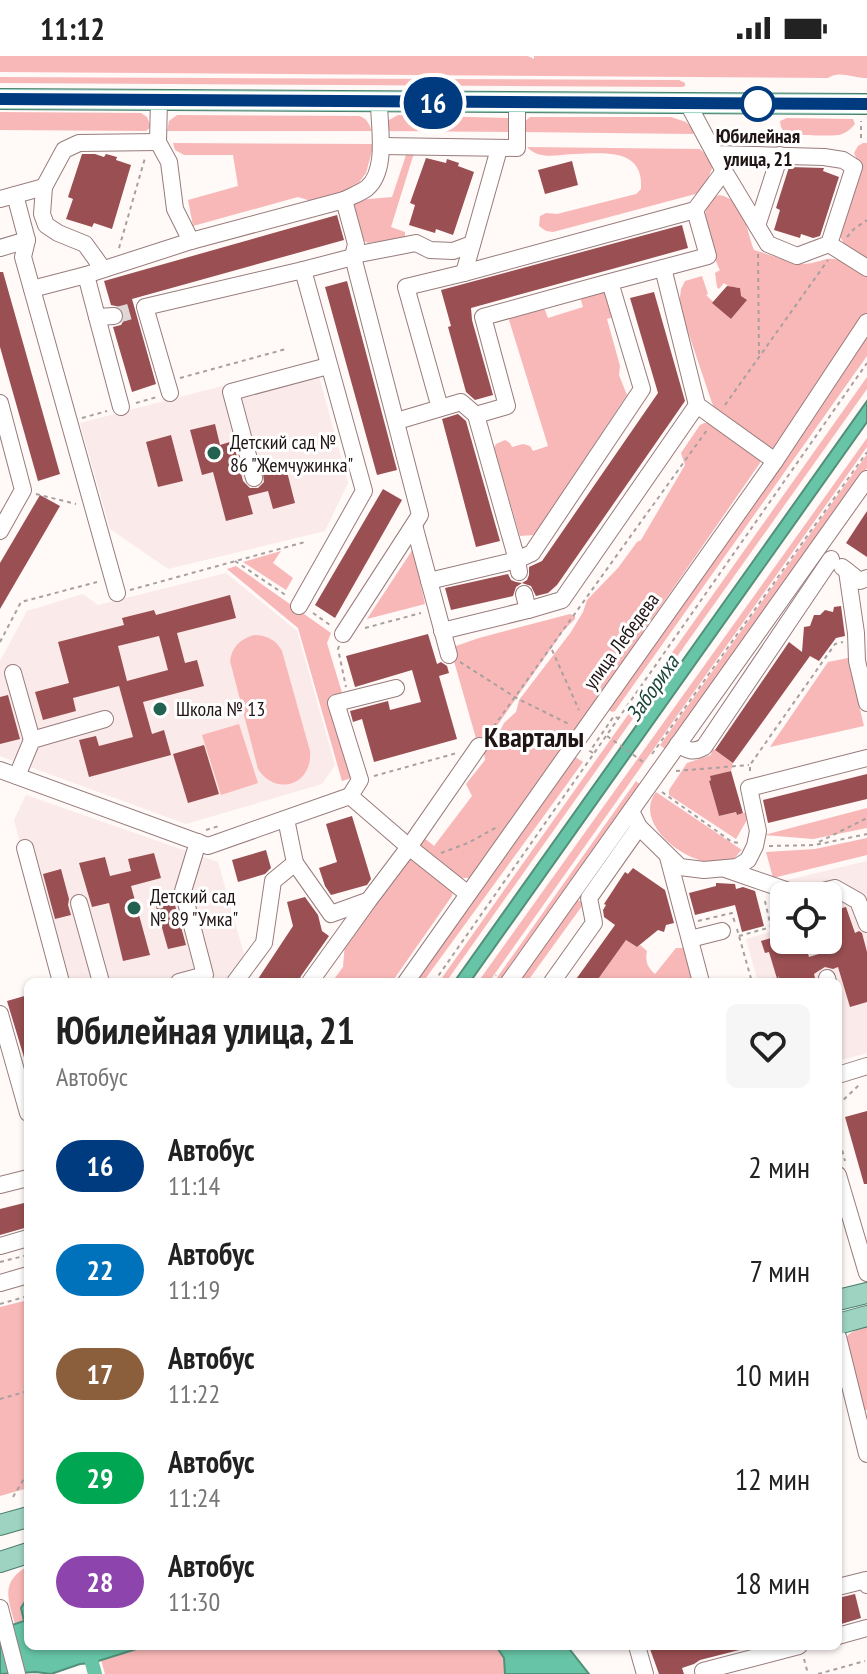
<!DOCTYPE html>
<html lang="ru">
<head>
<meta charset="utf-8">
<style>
	body { margin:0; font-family:"PT Sans Narrow",sans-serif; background:#f6f6f6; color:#222; height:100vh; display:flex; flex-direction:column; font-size:30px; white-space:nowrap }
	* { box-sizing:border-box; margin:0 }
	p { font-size:26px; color:#767676 }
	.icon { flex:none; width:44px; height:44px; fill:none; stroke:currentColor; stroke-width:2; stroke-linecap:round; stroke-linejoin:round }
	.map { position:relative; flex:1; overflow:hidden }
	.details { position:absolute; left:24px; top:922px; width:818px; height:672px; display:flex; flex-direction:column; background:#fff; border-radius:12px; box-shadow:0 2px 6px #0004 }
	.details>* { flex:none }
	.badge { padding:0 16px; border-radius:26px; font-size:28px; line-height:52px }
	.tools { position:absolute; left:770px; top:826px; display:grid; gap:16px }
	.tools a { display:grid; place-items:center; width:72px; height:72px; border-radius:12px; background:#fff; box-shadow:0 2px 6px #0004; font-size:40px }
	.map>.badge { position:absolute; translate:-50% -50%; box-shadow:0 0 0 4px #fff }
	.round { display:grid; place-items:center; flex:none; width:84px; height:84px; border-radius:12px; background:#f6f6f6 }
	.head { display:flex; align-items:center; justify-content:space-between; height:136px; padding:0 32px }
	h1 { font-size:38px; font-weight:700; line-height:60px }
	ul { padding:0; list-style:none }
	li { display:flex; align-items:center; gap:24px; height:104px; padding:0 32px }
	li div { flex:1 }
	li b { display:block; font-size:30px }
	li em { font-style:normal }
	li .badge { min-width:88px; font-weight:700; text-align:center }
	.status { display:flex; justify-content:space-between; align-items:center; height:56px; padding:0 40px; background:#fff; direction:ltr }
	.status svg { height:22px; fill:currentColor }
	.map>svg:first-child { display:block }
	.built { fill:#faeae9; fill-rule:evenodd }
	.green { fill:#f9b8b8 }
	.water { fill:#67c4a6; stroke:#52907a; stroke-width:2 }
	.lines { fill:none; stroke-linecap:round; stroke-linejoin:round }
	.canal { stroke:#67c4a6; stroke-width:14 }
	.building { fill:#9a4f52; fill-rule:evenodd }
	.minor-tunnel { stroke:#ded7d6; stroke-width:16; stroke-dasharray:16 8; stroke-linecap:butt }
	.minor-casing { stroke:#987c7c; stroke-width:18 }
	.major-casing { stroke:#487e6b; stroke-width:22 }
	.path { stroke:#a8a09f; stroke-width:2; stroke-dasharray:4 4; stroke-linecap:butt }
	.minor { stroke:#fff; stroke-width:16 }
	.major { stroke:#9ed3c2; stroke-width:20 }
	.path-bridge { stroke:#a8a09f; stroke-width:2; stroke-dasharray:4 4; stroke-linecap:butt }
	.line-casing { stroke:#fff; stroke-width:18 }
	.line { stroke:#003b80; stroke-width:12 }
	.stop-dot { fill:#fff; stroke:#003b80; stroke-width:4 }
	.poi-dot { fill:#236250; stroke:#fff; stroke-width:3 }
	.labels { text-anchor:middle; stroke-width:6; stroke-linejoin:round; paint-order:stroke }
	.stop-label { font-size:20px; font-weight:bold; fill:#201515; stroke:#fff }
	.poi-label { font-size:20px; fill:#201515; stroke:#fff; text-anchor:start }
	.street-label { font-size:20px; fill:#201515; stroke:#fff }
	.water-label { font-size:22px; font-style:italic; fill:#1d4639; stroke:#fff }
	.district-label { font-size:28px; font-weight:bold; fill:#201515; stroke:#fff }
</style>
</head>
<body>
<div class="status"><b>11:12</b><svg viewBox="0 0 49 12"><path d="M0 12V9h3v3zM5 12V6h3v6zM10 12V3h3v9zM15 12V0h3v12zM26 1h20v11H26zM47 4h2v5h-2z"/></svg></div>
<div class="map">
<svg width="867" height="1618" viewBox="0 0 867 1618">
	<rect width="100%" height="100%" fill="#fff9f8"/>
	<g class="built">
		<path d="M315,306L348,427L325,475L168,513L110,473L80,367Z"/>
		<path d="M226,517L297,575L335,709L322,728L186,768L0,700V605L27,555L83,538L98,549Z"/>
		<path d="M26,739L218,806L244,898L226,926H57L14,764Z"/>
		<path d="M867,805V997L838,1005V926H758L746,883L783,872L777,847L783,845L779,826ZM784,840H828V884H784Z"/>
	</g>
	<g class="green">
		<path d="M0,0H528L534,3V0H867V22C853,22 839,14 828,22L0,16Z"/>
		<path d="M0,21L668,24H679L685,27V30L682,31L0,27Z"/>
		<path d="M0,56L141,57L147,61L151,71L146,75L0,74Z"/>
		<path d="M177,59L359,60C367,62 369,68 372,75H167L169,65Z"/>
		<path d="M398,59L508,62L511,68V76L385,75L389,64Z"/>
		<path d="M530,61H671L686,66L695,75L693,78L522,76L524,66Z"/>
		<path d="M787,62L853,63L855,68C851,73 846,77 839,79C830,80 793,80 786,76C780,72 781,71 780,65Z"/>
		<path d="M173,87L374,88L366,117L357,129L344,136L311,145L298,141L193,170L188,144L238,130L233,99H184L175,94Z"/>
		<path d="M863,87H867V206L846,191L839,179L857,104L854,97L858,90Z"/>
		<path d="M527,91L700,93L714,107L703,136L553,176L546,175L539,170L540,160L546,157L557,158L636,138L641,133C644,92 605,97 575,98C558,98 540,105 527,91Z"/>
		<path d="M407,96L414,97L391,171L405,176V182L368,187L359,182L350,151L358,144L392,141Z"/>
		<path d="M719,139C745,143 746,174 754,194C769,198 786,206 802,208C812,208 818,205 827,203C843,201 855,212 867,220V263L777,391L771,394L716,355L712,347L679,249L681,233L685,225L702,220L708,238L706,239L731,263L746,245L740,239V233L738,231L731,232L724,227L719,233L717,231L715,217L720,214C714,204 702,165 706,154C708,146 712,142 719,139Z"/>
		<path d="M602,233L610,237L617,260L607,263L620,310L619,319L627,339L534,479L520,480L494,392L496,388L505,384L510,387L512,391L523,388L530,390L533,395L548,390L509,264L512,259L539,251L545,254L548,262L583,251L580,241Z"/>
		<path d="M867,275V300L615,655L612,656L602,649Z"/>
		<path d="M867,321V333L446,926H439Z"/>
		<path d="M704,367H712L760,401V407L476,817L469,822H456L419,793V782L422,780L434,790L472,740L466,728L485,704L484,696L500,675L504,667L516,656L519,644L571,576L583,556L587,544L618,512L637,486L641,484L685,409L681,397L700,369Z"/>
		<path d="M867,382V391L489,926H478Z"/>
		<path d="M867,398V412L666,694L660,689Z"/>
		<path d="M413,493L425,548L367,563Z"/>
		<path d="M281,495L273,507L293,522L286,534L243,506Z"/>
		<path d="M236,510L331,577L327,587L343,640L355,721L342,725L298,572L227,513Z"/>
		<path d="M570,558L575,560V563L564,574L485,687L477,686L452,598L453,591L479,582Z"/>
		<path d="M254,579C267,579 276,584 282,595L310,695C313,729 276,741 258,713L230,605C232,591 240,583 254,579Z"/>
		<path d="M848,602L864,670L770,691L828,606Z"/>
		<path d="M239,668L258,727L221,739L202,679Z"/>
		<path d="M712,692L733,707L731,715L711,720V724L709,725L719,760L736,756L737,759L750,755L748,762L736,783L669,739V734L687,707L711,699Z"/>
		<path d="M574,700L583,706L423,926H410Z"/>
		<path d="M636,725L642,730L502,926H494Z"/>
		<path d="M656,736L742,794C741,794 734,803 734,803C702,822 629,771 656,736Z"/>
		<path d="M867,752V772L813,783L764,779Z"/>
		<path d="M867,782V799L773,822L766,796L815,793Z"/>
		<path d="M409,804H413L453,835L452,840L392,926H332L343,911L345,886Z"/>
		<path d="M577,844L581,845L582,850L527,926H518Z"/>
		<path d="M626,884L637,891L640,889L647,895C645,905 647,911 655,918L676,892H683L686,894L695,926H596Z"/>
		<path d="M28,1244V1432L0,1440V1251Z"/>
		<path d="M867,1271V1354H863L844,1285C849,1275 857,1274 867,1271Z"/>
		<path d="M28,1510V1541L21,1552L24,1565L15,1568C8,1542 0,1526 28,1510Z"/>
		<path d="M146,1590H496L504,1602L505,1618H105L101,1604Z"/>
	</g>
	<g class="water">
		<path d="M867,345V366L470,926H454Z"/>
		<path d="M28,1541V1590H146L92,1607L80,1608L51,1618L36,1616L0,1618V1573L24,1565L21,1552Z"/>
		<path d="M496,1590H567L589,1618H505L504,1602Z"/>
	</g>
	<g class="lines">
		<path class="canal" d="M92,1607L95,1618"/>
	</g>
	<g class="building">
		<path d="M82,98H95L104,101L106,98L117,101L116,104L131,109L112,173L94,167L92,171L66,163L73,143L68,141Z"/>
		<path d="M426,102L446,107L447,103L459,107L458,110L474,116L453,179L436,173L435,177L409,169L415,149L410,147Z"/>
		<path d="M572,105L578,129L545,138L538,114Z"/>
		<path d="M789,111L824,112L823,115L839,121L820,180L813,182L801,178L800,182L774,174L780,154L776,152Z"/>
		<path d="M337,159L344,184L132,243L156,328L132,336L113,271L121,269L124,264L125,259L120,251L111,249L104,225Z"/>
		<path d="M682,169L688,192L471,252L472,264L493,339L475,344L466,336L448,271L451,270L441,234Z"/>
		<path d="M0,216H3L60,418L38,425L0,291Z"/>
		<path d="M347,225L397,414L377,419L325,231Z"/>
		<path d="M727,230L740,232L741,240L747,244L731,263L712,247Z"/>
		<path d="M654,236L685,345L557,529L548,537L536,540L531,530L522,527L516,531L513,540L451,554L445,532L508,518L511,524L516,526L522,527L527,524L529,519V511L542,505L658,337L630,242Z"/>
		<path d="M458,358L466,365L500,485L476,491L442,363Z"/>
		<path d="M215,368L220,389L233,385L243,425L250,432H258L264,426L262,410L284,404L295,447L273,453L268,435L248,440L253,458L226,465L213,416L202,419L190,374Z"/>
		<path d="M171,379L183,425L158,431L146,386Z"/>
		<path d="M383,433L402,444L335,562L315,549Z"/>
		<path d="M40,439L60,450L0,553V507Z"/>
		<path d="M867,455V501L846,487Z"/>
		<path d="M230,539L236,562L177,577L185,607L197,604L204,630L143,646L152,678L164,674L171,699L89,721L79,684L96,680L99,690L133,681L119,630L73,642L76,655L43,664L35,636L69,627L58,586L124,569L122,562L154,554L156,559ZM159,580L168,614L127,625L118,590Z"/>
		<path d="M841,550L845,580L836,582L819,605L810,600L733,707L715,694L789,586L802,596L804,571L810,570L814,559H820L825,554L833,556L834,551Z"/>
		<path d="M428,578L437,608L441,606L447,610L449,617L439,620L457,683L374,706L362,663L353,666L350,655L388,645L390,654L421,646L412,614L355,631L346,600Z"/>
		<path d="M8,639L20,683L0,688V641Z"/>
		<path d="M204,689L219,738L188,747L173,698Z"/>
		<path d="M731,715L743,757L737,759L736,756L719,760L709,725L711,724L710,720Z"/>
		<path d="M867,718V743L768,767L763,744Z"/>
		<path d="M352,760L371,823L367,829L331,839L325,830L319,812L337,806L326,768Z"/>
		<path d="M266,794L271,812L265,818L238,826L232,804Z"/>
		<path d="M154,797L161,822L131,830L150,899L123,905L109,847L92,851L79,807L105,801L110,820L131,815L128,803Z"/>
		<path d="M633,812L665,834L674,867L666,869L664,876L658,874L637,891L626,884L596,926H574L615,869L604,861L603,854L606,849L604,848L625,816L628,818Z"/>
		<path d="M61,813L69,843L68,849L71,859L55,863L43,818Z"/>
		<path d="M716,827L735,828L736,833L743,831L755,835L764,870L742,876L735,849L695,859L689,837L716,830Z"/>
		<path d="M305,841L318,859L322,875L329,880L301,920L299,926H256L293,870L287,846Z"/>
		<path d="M173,842L186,889L168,893L155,847Z"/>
		<path d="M846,851L855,877L859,875L862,877L867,896V946L850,951L838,911L833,913L825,911L820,914L814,918L816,926H778L769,896L765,897L761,885L784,878V884H804L809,901L832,894L828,879V856Z"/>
		<path d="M28,939V1007L26,1008L7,945Z"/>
		<path d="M867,1055V1128H864L845,1061Z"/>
		<path d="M28,1146V1171L0,1179V1153Z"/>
		<path d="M855,1538L861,1562L838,1569V1542Z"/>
		<path d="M660,1590H755L700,1604L694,1608L682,1612L684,1618H659L650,1593Z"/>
	</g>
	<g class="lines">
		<path class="minor-tunnel" d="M114,260L135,254"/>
		<defs>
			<g id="minor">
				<path d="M159,43L158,86L169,106L175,153L191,185"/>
				<path d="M688,48L724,115L768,188L797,200L829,188L854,111L843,104L824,101L716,98"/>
				<path d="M382,90L517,92V47"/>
				<path d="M0,143L44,131"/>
				<path d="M344,144C351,140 361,137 367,132C388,114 379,71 379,46"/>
				<path d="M757,170L780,99"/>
				<path d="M27,184L23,201L117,537"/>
				<path d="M829,188L867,212"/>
				<path d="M0,192L27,184L15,139"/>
				<path d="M354,199L416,187L430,194L453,195L472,188"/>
				<path d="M663,212L697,349L775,405"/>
				<path d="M103,213L85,188L58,177L46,169L42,158L44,131L64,94L79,87L158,86"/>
				<path d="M303,214L353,201"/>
				<path d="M464,217L499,93"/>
				<path d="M86,219L191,185L344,144L356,188L353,201L420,459L343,578"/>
				<path d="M610,226L483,261L507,350L476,359L517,504L532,497L642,333L610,226L708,200L695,154"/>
				<path d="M32,233L86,219L97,261L114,260"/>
				<path d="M97,261L121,351"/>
				<path d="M170,337L145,251L303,214L364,435L299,550"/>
				<path d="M0,347L23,434L0,475"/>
				<path d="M440,352L406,231L464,217L695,154L724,115"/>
				<path d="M397,365L461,346L476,359"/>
				<path d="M254,422L231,336L328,310"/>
				<path d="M414,469L449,599"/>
				<path d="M842,511L860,525L867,522"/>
				<path d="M847,515L856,577L857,605L867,647"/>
				<path d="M429,525L517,504L519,516"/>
				<path d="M524,538L528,554"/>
				<path d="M442,575L528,554L562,544L697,349"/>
				<path d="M13,617L32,684"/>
				<path d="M678,688C688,695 693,697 704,691L831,503"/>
				<path d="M0,714L208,790L350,740L409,791L468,838"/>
				<path d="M17,720L32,684L105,663"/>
				<path d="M350,740L360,724L336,647L396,632"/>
				<path d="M631,755L639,771L680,811L704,814L737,811L748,804L755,790L758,775L749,732L867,702"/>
				<path d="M25,792L61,926"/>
				<path d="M668,801L701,926"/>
				<path d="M295,807L331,858L367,845"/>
				<path d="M725,813L803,840L835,832L858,845L867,868"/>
				<path d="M79,847L101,926"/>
				<path d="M690,883L722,875"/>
				<path d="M827,922L828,926"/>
				<path d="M179,926L205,919L183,835L198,786"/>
				<path d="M235,926L264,887L273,825L295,807L286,763"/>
				<path d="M310,926L369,844L409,791L479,690"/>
				<path d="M406,926L775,405L867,266"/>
				<path d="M509,926L867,423"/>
				<path d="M552,926L594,867L589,842L639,771"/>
				<path d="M0,958L28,1057"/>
				<path d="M838,1019L867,1010"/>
				<path d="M838,1119L867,1217"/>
				<path d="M0,1129L28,1122"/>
				<path d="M0,1190L28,1182"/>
				<path d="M0,1227L28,1219"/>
				<path d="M838,1281L867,1398"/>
				<path d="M838,1531L866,1524L867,1529"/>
				<path d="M0,1552L17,1618"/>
				<path d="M838,1580L867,1572"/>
				<path d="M637,1590L645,1618"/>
				<path d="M704,1618L703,1615L799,1590"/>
			</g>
			<g id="major">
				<path d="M0,43L867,48"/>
				<path d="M838,1244L867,1237"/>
				<path d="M838,1268L867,1260"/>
				<path d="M0,1469L28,1461"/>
				<path d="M0,1506L28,1497"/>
			</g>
		</defs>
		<use href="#minor" class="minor-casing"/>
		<use href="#major" class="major-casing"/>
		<g class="path">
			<path d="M861,82V65"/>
			<path d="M847,181L854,173L867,164"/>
			<path d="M119,192L145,102"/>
			<path d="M758,198L759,300"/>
			<path d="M180,322L286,293"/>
			<path d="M136,347L157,341"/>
			<path d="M725,349L828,204"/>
			<path d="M82,362L107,355"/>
			<path d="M36,438L76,448"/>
			<path d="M235,505L287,540"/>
			<path d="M130,534L305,486"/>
			<path d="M313,557L330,569"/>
			<path d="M365,572L421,557"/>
			<path d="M0,586L21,546L97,526"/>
			<path d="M339,590L338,593L346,631"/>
			<path d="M552,594L579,654"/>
			<path d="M460,606L518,643L569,668"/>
			<path d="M489,677L707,374"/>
			<path d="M492,689L558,686"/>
			<path d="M593,697L590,695L614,660L619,663"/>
			<path d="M652,698L867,396"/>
			<path d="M676,715L749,709"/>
			<path d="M750,715V709L835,588L843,586"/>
			<path d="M374,720L457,697"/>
			<path d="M662,736L732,786L739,787"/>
			<path d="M206,774L219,770"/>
			<path d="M819,786L867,762"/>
			<path d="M769,790L815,789L867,778"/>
			<path d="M441,797L468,787L497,771"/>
			<path d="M698,865L732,857L735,867"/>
			<path d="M737,873L752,926"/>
			<path d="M739,880L771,871L764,841"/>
			<path d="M434,926L867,307"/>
			<path d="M491,926L496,919"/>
			<path d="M763,926L779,921"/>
			<path d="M838,1049L860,1028"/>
			<path d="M838,1079L845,1105"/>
			<path d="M0,1206L28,1199"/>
			<path d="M0,1248L28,1240"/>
			<path d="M0,1343L28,1335"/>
			<path d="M13,1441L28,1416"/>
			<path d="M804,1603L808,1618"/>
			<path d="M818,1618L865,1605"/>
		</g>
		<use href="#minor" class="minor"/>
		<use href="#major" class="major"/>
		<path class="path-bridge" d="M607,680L646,708"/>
	</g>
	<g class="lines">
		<defs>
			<path id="line" d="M0,43L867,48"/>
		</defs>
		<use href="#line" class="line-casing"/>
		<use href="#line" class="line"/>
	</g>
	<circle class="stop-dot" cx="758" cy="48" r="16"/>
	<g class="poi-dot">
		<circle cx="214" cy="397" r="8"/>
		<circle cx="160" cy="653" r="8"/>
		<circle cx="134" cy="852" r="8"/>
	</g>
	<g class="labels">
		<g class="stop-label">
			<text x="758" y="87">Юбилейная<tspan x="758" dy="23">улица, 21</tspan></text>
		</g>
		<g class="poi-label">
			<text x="230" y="393">Детский сад №<tspan x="230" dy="23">86 "Жемчужинка"</tspan></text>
			<text x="176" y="660">Школа № 13</text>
			<text x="150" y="847">Детский сад<tspan x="150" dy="23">№ 89 "Умка"</tspan></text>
		</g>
		<g class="street-label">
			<text transform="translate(621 585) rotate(-54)" y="7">улица Лебедева</text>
		</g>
		<g class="water-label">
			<text transform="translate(652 632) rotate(-55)" y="8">Забориха</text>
		</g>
		<g class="district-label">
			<text x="534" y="691">Кварталы</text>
		</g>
	</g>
</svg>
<div class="tools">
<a><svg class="icon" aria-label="locate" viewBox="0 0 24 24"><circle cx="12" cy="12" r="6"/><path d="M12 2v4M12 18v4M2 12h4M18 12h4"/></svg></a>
</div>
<b class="badge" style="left:433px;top:47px;background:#003b80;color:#fff">16</b>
<section class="details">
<div class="head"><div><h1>Юбилейная улица, 21</h1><p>Автобус</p></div><a class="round"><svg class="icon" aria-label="heart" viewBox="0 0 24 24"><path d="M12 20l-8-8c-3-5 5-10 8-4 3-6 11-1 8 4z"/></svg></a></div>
<ul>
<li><span class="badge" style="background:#003b80;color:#fff">16</span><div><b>Автобус</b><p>11:14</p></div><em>2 мин</em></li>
<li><span class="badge" style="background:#0072bc;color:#fff">22</span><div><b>Автобус</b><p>11:19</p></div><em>7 мин</em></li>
<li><span class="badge" style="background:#8b5e3c;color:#fff">17</span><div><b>Автобус</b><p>11:22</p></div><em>10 мин</em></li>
<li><span class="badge" style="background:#00a651;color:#fff">29</span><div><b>Автобус</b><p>11:24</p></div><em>12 мин</em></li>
<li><span class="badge" style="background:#8e44ad;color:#fff">28</span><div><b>Автобус</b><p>11:30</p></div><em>18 мин</em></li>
</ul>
</section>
</div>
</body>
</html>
